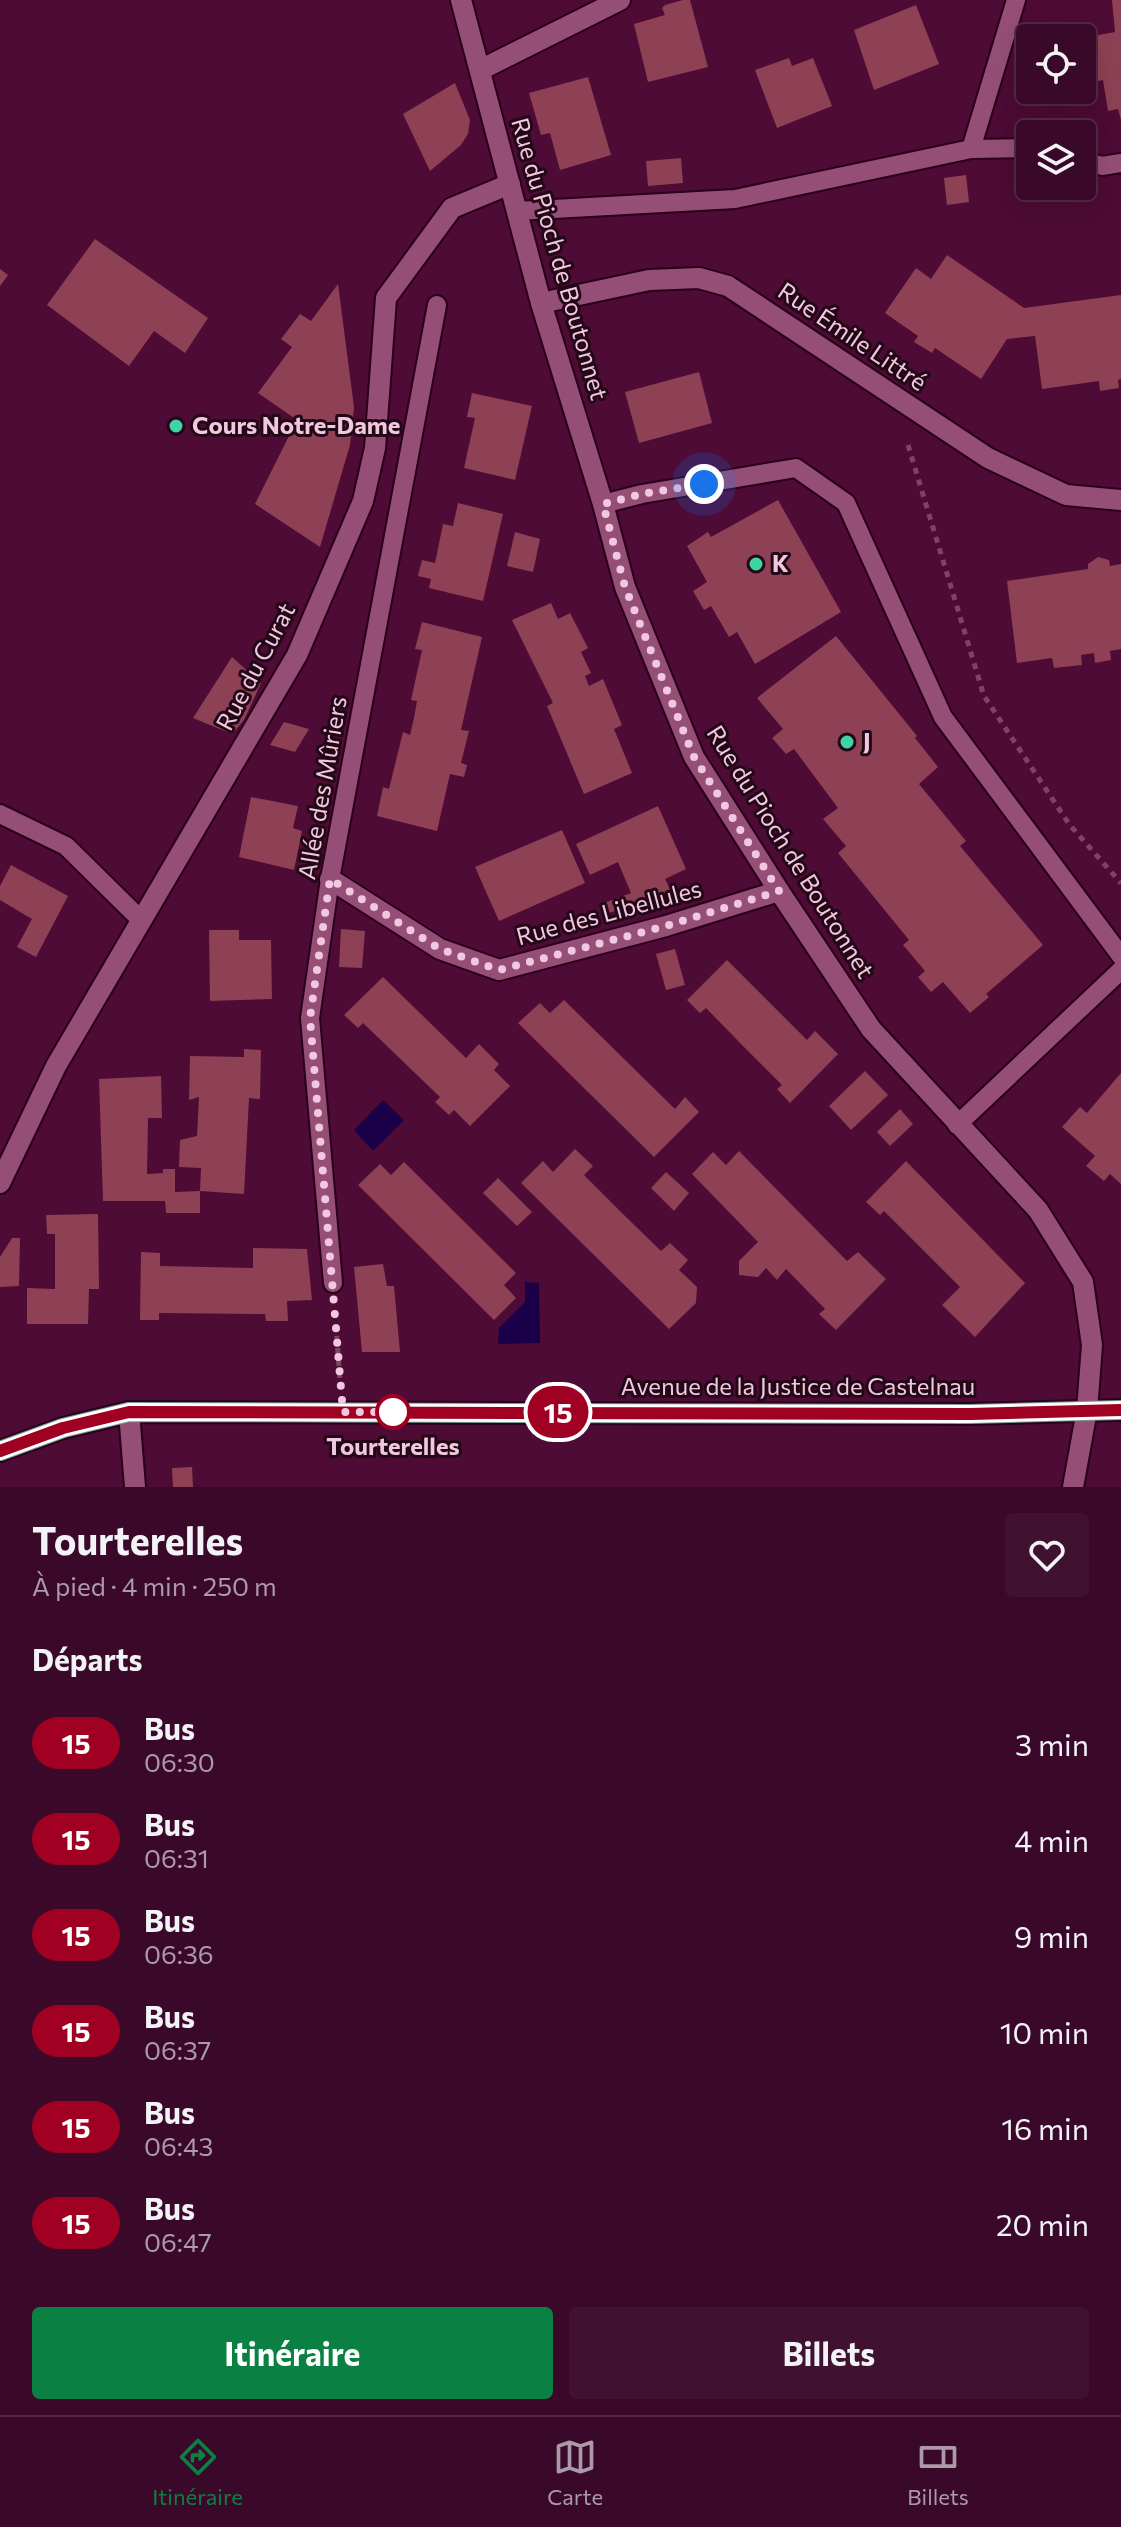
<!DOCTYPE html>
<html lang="fr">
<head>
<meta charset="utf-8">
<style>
	body { margin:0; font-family:Commissioner,sans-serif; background:#411130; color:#f1f3f6; height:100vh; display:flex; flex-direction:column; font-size:30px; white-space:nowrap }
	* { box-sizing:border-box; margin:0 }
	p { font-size:26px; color:#ab9aa8 }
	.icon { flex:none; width:44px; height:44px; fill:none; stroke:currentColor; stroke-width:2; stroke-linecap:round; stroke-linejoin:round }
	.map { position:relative; height:1487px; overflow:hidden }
	.drawer { display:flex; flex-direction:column; background:#3a0828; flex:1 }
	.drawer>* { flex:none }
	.badge { padding:0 16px; border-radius:26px; font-size:28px; line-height:52px }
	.controls { position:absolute; left:1016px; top:24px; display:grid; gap:16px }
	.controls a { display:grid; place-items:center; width:80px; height:80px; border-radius:8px; background:#3a0828; box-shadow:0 8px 32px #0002,0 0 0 2px #542945; font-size:40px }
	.you { position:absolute; width:40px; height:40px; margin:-20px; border:6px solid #fff; border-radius:50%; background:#1a73e8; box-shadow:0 0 0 12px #1a73e833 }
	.map>.badge { position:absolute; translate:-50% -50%; box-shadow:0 0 0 4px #fff }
	h2 { padding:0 32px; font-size:30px; line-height:72px }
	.round { display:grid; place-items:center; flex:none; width:84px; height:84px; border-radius:8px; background:#411130 }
	.overview { display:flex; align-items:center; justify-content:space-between; height:136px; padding:0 32px }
	h1 { font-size:38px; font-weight:700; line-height:60px }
	.action { display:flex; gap:16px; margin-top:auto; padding:16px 32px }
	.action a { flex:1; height:92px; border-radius:8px; background:#0b8043; color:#fff; font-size:32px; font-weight:700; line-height:92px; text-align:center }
	.action a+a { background:#411130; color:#f1f3f6 }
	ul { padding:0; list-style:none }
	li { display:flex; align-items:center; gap:24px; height:96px; padding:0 32px }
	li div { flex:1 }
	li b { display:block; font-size:30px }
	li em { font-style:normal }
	li .badge { min-width:88px; font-weight:700; text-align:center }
	.menu { display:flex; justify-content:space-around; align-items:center; height:112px; border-top:2px solid #542945; background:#3a0828; font-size:22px; color:#ab9aa8 }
	.menu a { display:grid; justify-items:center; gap:4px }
	.menu .on { color:#0b8043 }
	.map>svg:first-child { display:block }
	.water { fill:#190049 }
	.building { fill:#8e4154 }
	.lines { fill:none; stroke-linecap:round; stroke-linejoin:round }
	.lane-casing { stroke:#2b001b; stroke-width:22 }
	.street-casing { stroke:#2b001b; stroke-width:24 }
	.primary-casing { stroke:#2b001b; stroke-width:24 }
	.path { stroke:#7e4468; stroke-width:5; stroke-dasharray:6 6; stroke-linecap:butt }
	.lane { stroke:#954f76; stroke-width:18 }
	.street { stroke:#954f76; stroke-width:20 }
	.primary { stroke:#7b9a93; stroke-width:20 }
	.line-casing { stroke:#fff; stroke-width:18 }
	.line { stroke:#a00021; stroke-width:12 }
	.walk { stroke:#f1c8dd; stroke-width:8; stroke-dasharray:0 14.4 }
	.poi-dot { fill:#3ed4a3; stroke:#230818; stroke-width:3 }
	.stop-dot { fill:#fff; stroke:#a00021; stroke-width:4 }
	.labels { text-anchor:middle; stroke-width:6; stroke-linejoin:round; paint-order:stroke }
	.street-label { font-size:24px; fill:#f1c8dd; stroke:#230818 }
	.poi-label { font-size:24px; font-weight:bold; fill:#f1c8dd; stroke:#230818; text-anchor:start }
	.stop-label { font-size:24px; font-weight:bold; fill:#f1c8dd; stroke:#230818 }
</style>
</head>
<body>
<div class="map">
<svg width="1121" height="1487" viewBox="0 0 1121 1487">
	<rect width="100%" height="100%" fill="#4d0b35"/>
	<g class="water">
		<path d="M383,1100L404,1120L373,1151L354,1130Z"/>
		<path d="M525,1282L539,1283L540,1343L498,1344L499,1328L525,1302Z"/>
	</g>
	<g class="building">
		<path d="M683,0H690L708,67L648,82L634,24L665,15L662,8L665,5Z"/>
		<path d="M1112,0H1121V120L1118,109L1108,111L1103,80L1082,84V38L1115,32Z"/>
		<path d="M916,5L939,64L874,90L854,30Z"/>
		<path d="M789,58L792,66L813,58L832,106L777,128L755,70Z"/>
		<path d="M588,77L611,155L560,170L550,133L541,135L529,93Z"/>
		<path d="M455,83L470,120L468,134L461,145L430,171L403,114Z"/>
		<path d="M681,158L683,183L648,186L646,161Z"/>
		<path d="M966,175L969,202L947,205L944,178Z"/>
		<path d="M95,239L208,318L185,353L154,331L129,366L47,305Z"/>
		<path d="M947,255L1024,308L1121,295V379L1118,380L1119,388L1100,391L1099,381L1042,389L1035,336L1007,339L981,379L935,348L932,353L914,342L918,336L885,313L916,268L931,279Z"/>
		<path d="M0,269L8,275L0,286Z"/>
		<path d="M338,284L354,407L350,445L320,547L255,504L297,420L258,393L292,347L281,339L300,314L311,321Z"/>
		<path d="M699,372L712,423L639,443L625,392Z"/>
		<path d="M472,393L532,406L515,480L464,468L475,418L467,417Z"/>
		<path d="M778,500L841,612L755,664L737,632L729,637L711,606L704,610L693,591L707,582L687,546L708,532L711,537Z"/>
		<path d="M458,503L503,514L483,601L429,588L431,579L418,576L422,560L435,563L443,524L453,526Z"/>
		<path d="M515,532L540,539L533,572L507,566Z"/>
		<path d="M1098,557L1109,560L1110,566L1121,564V649L1110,651L1111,660L1095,663L1094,653L1081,655L1082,665L1054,668L1052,658L1017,663L1007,581L1088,569V564Z"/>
		<path d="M551,603L558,619L570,613L588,648L581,652L591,673L585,676L589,686L603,679L622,725L614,729L632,773L584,794L547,706L553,703L512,620Z"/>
		<path d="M422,622L482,637L461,730L469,731L461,763L467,765L464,777L450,774L437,831L377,816L383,787L389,789L403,732L410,735L414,718L417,701L411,700L422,650L415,649Z"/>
		<path d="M836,636L917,736L915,738L938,767L919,784L966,841L960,846L1043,945L986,994L989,997L970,1013L943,982L931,992L918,977L925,971L903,945L909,940L838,853L846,846L823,819L838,808L794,749L786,754L772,738L783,729L757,698Z"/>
		<path d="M232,657L261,683L244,720L232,734L193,718Z"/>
		<path d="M284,722L309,729L295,752L270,745Z"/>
		<path d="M251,797L298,806L293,828L302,831L294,870L239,857Z"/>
		<path d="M658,806L686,869L665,879L673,895L608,913L604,903L631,893L618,862L590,875L576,844Z"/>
		<path d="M562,830L585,883L499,921L475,867Z"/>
		<path d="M11,865L68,896L36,957L17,947L32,919L0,900V886Z"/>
		<path d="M341,929L365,931L362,968L339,967Z"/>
		<path d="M209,930H239V940H271L272,999L210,1001Z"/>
		<path d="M675,949L685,985L666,990L656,954Z"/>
		<path d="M727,960L807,1040L815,1031L838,1054L790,1103L777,1089L782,1085L743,1046L706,1008L700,1013L687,1000Z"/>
		<path d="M383,977L466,1058L479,1044L499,1064L494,1070L510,1086L470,1126L454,1110L449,1115L435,1102L440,1097L363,1023L358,1028L344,1015Z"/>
		<path d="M564,1000L675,1109L685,1097L699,1112L654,1157L518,1023L540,1003L550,1013Z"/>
		<path d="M244,1049L261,1050L260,1099L249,1098L244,1194L200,1191V1213H166L165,1201H103L99,1079L161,1076L162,1118H148L147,1174L163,1173V1169H175V1192L200,1191L201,1168L179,1167L180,1140L197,1136L199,1097L189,1100L190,1056L244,1057Z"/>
		<path d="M865,1071L888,1095L851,1130L829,1106Z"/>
		<path d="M1121,1073V1184L1110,1174L1104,1181L1086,1166L1095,1156L1062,1127L1080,1107L1087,1113Z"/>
		<path d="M900,1109L913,1124L890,1146L877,1132Z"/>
		<path d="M575,1149L593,1166L584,1175L624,1215L661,1251L670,1243L688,1260L679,1270L697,1287L696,1303L669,1329L521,1183L543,1161L553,1172Z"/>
		<path d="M739,1151L847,1261L858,1252L886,1279L836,1330L819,1314L825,1309L786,1269L777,1280L766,1268L758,1277L739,1275V1261L758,1242L692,1174L713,1152L726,1165Z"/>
		<path d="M906,1161L1025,1283L975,1337L942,1305L960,1287L884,1211L880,1215L866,1202Z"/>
		<path d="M404,1162L516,1273L504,1285L516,1298L494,1320L358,1185L380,1164L391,1175Z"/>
		<path d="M666,1172L689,1193L674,1211L651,1188Z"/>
		<path d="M498,1178L532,1212L517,1226L483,1193Z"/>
		<path d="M98,1214L99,1289H89L88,1324H27V1288L55,1289V1234H47L46,1215Z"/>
		<path d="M12,1238H20L19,1286L0,1287V1257Z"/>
		<path d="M253,1248L307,1249L312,1300L287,1301L288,1321H266L265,1314L159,1313V1320H140L141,1252L160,1253V1266L253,1268Z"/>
		<path d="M383,1264L387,1286H394L400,1352H362L354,1267Z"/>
		<path d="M192,1467L193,1487H173L172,1468Z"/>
	</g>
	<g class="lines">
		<defs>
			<g id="lane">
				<path d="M971,149L1030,148"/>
				<path d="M1082,160L1102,166L1121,163"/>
				<path d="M517,211L735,199L971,149L1016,0"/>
				<path d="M603,504L642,494L796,468L846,503L943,717L1121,956"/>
				<path d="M0,814L66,846L142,921"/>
				<path d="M957,1125L1121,970"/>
				<path d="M333,1283L310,1018L330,879L437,305"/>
			</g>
			<g id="street">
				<path d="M461,0L541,303L603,504L625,587L694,757L779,891L871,1029L1038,1210L1083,1282L1092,1345L1087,1410L1073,1487"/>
				<path d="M480,70L620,0"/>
				<path d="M541,303L649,280L699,278L728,286L988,458L1066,495L1121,500"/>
				<path d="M330,879L440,949L499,970L666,926L779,891"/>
				<path d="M0,1183L56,1066L297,655L363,501L375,448L386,298L452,208L510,184"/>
				<path d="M129,1412L135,1487"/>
			</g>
			<path id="primary" d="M0,1451L63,1428L129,1412L970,1414L1121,1410"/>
		</defs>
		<use href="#lane" class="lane-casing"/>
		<use href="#street" class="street-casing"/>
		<use href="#primary" class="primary-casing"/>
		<g class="path">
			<path d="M908,445L984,696L1069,824L1121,883"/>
			<path d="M335,1312L340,1381"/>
		</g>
		<use href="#lane" class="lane"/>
		<use href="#street" class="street"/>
		<use href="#primary" class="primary"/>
	</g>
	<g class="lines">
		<defs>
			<path id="line" d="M0,1451L63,1428L129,1412L970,1414L1121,1410"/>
		</defs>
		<use href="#line" class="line-casing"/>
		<use href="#line" class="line"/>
		<path class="walk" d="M393,1412H398H343L310,1018L330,879L440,949L499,970L666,926L779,891L694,757L625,587L603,504L642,494L704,484"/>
	</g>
	<g class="poi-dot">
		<circle cx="176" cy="426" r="8"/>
		<circle cx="756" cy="564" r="8"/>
		<circle cx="847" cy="742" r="8"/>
	</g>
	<circle class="stop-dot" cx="393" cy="1412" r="16"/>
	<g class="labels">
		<g class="street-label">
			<text transform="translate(559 259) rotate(74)" y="8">Rue du Pioch de Boutonnet</text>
			<text transform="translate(852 337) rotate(34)" y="8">Rue Émile Littré</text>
			<text transform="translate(256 667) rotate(-62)" y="8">Rue du Curat</text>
			<text transform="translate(323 788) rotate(-80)" y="8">Allée des Mûriers</text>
			<text transform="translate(790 852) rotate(58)" y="8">Rue du Pioch de Boutonnet</text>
			<text transform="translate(609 913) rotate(-15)" y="8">Rue des Libellules</text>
			<text x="798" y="1395">Avenue de la Justice de Castelnau</text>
		</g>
		<g class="poi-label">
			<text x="192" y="434">Cours Notre-Dame</text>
			<text x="772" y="572">K</text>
			<text x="863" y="750">J</text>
		</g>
		<g class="stop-label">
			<text x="393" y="1455">Tourterelles</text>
		</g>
	</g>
</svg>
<div class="controls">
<a><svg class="icon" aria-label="locate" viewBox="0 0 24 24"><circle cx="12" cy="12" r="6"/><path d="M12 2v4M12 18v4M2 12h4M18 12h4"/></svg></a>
<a><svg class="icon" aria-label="layers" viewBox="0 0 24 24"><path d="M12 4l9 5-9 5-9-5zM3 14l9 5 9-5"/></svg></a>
</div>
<div class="you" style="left:704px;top:484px"></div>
<b class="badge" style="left:558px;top:1412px;background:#a00021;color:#fff">15</b>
</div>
<section class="drawer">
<div class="overview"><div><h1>Tourterelles</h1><p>À pied · 4 min · 250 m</p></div><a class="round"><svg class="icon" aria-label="heart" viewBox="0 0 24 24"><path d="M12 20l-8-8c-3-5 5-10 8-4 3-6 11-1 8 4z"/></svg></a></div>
<h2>Départs</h2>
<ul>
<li><span class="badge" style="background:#a00021;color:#fff">15</span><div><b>Bus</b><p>06:30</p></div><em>3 min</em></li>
<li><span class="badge" style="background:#a00021;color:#fff">15</span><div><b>Bus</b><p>06:31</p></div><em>4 min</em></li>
<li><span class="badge" style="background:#a00021;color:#fff">15</span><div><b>Bus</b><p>06:36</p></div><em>9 min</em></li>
<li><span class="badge" style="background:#a00021;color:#fff">15</span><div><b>Bus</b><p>06:37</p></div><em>10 min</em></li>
<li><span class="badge" style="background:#a00021;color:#fff">15</span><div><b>Bus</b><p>06:43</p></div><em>16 min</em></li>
<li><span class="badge" style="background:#a00021;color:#fff">15</span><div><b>Bus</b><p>06:47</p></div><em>20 min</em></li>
</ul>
<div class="action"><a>Itinéraire</a><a>Billets</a></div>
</section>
<nav class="menu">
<a class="on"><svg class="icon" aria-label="directions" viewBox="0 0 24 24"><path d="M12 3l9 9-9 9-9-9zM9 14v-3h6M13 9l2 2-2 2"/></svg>Itinéraire</a>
<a><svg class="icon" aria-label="map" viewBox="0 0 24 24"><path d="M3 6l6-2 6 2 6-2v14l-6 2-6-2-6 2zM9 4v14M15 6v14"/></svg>Carte</a>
<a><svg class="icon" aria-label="tickets" viewBox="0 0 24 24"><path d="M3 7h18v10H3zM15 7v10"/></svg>Billets</a>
</nav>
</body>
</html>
